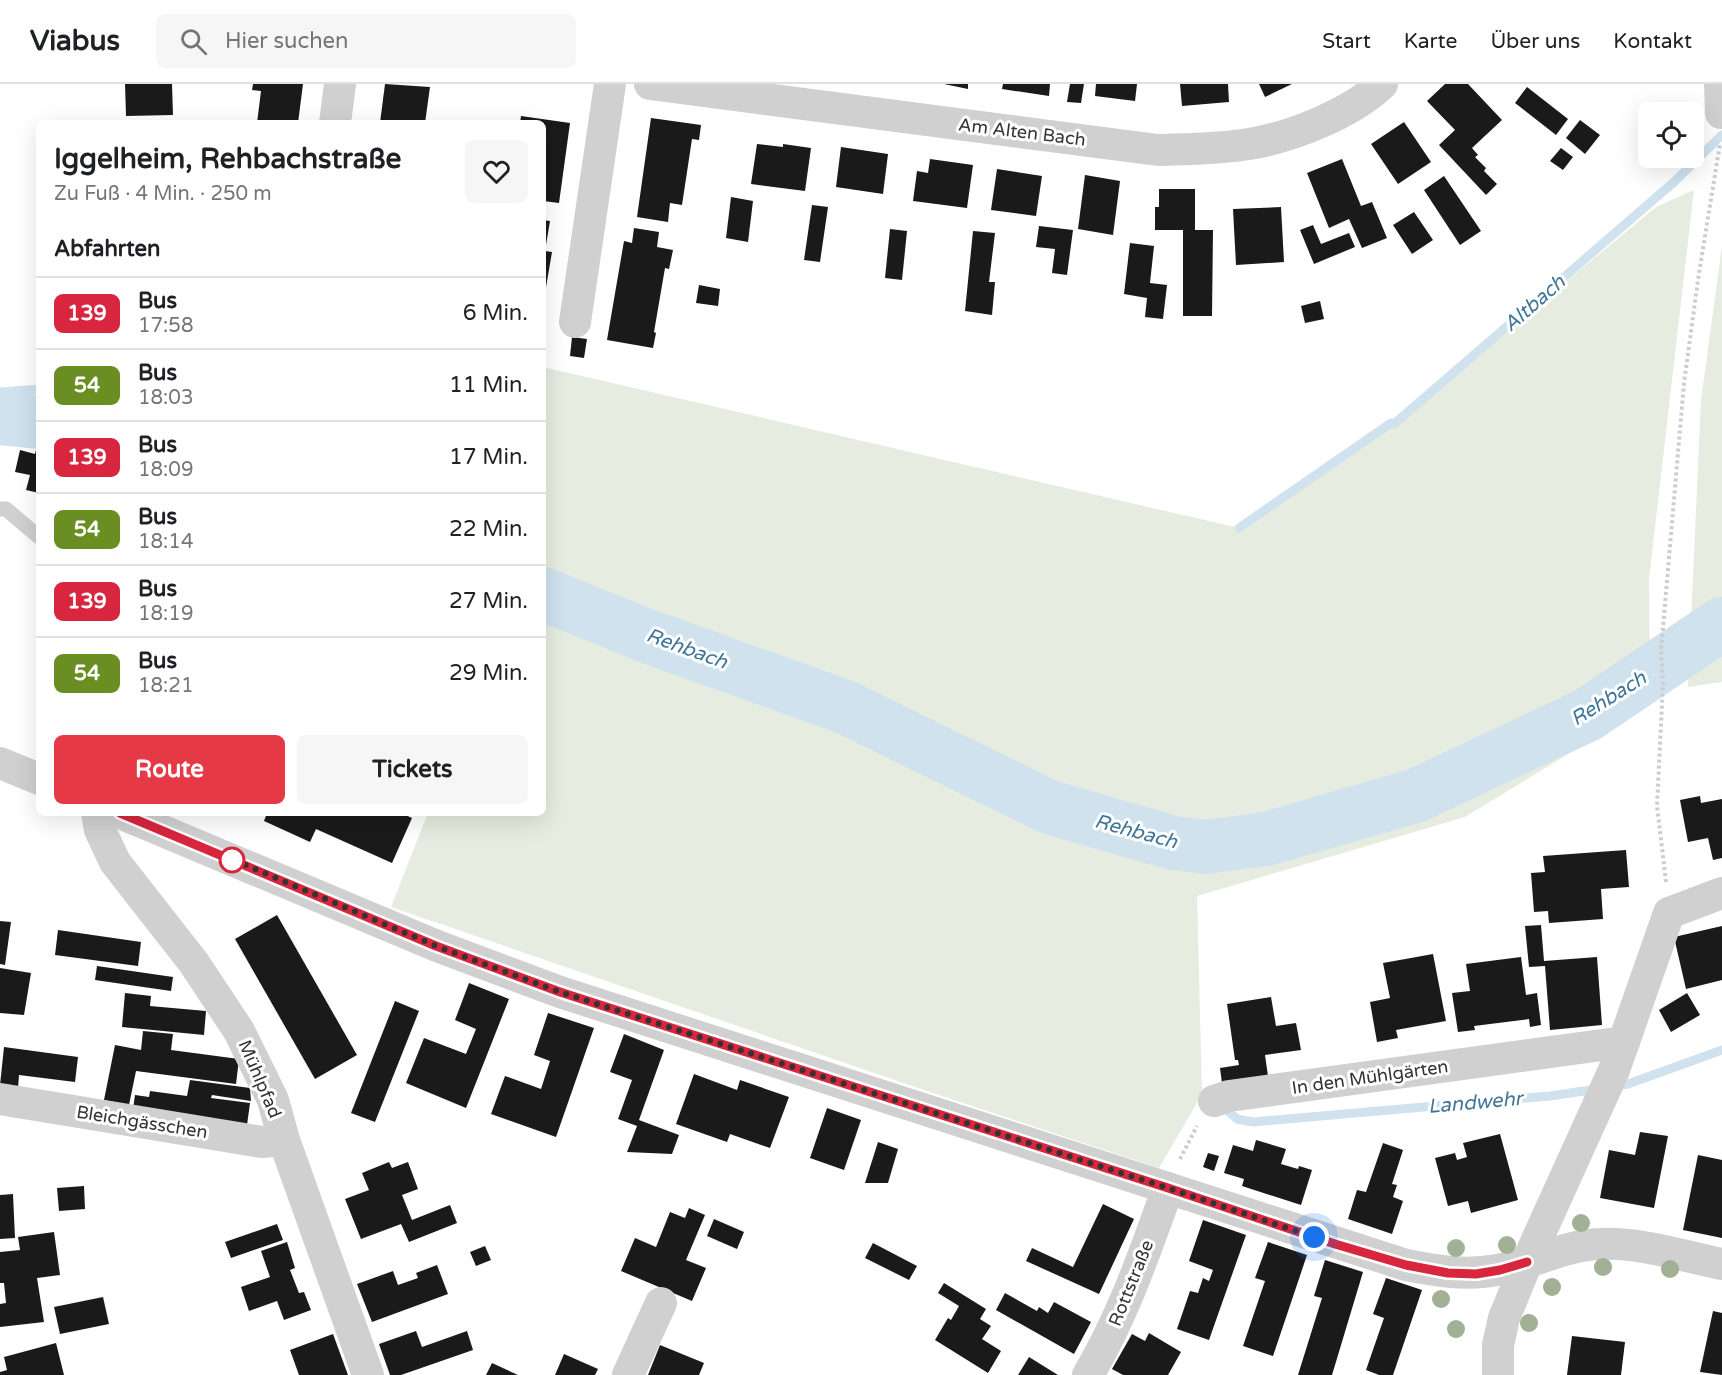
<!DOCTYPE html>
<html lang="de">
<head>
<meta charset="utf-8">
<style>
	body { margin:0; font-family:"Varela Round",sans-serif; background:#f6f6f6; color:#202124; height:100vh; display:flex; flex-direction:column; font-size:22px; white-space:nowrap }
	* { box-sizing:border-box; margin:0 }
	p { font-size:20px; color:#757577 }
	.icon { flex:none; width:33px; height:33px; fill:none; stroke:currentColor; stroke-width:2; stroke-linecap:round; stroke-linejoin:round }
	.map { position:relative; flex:1; overflow:hidden }
	.details { position:absolute; left:36px; top:36px; width:510px; height:696px; display:flex; flex-direction:column; background:#fff; border-radius:9px; box-shadow:0 6px 24px #0002 }
	.details>* { flex:none }
	.badge { padding:0 12px; border-radius:9px; font-size:21px; line-height:39px }
	.buttons { position:absolute; left:1638px; top:18px; display:grid; gap:12px }
	.buttons a { display:grid; place-items:center; width:66px; height:66px; border-radius:9px; background:#fff; box-shadow:0 6px 24px #0002; font-size:30px }
	.you { position:absolute; width:30px; height:30px; margin:-15px; border:4px solid #fff; border-radius:50%; background:#1a73e8; box-shadow:0 0 0 9px #1a73e833 }
	.map>.badge { position:absolute; translate:-50% -50%; box-shadow:0 0 0 3px #fff }
	h2 { padding:0 18px; font-size:22px; line-height:54px }
	.round { display:grid; place-items:center; flex:none; width:63px; height:63px; border-radius:9px; background:#f6f6f6 }
	.head { display:flex; align-items:center; justify-content:space-between; height:102px; padding:0 18px }
	h1 { font-size:28px; font-weight:700; line-height:45px }
	.action { display:flex; gap:12px; margin-top:auto; padding:12px 18px }
	.action a { flex:1; height:69px; border-radius:9px; background:#e63946; color:#fff; font-size:24px; font-weight:700; line-height:69px; text-align:center }
	.action a+a { background:#f6f6f6; color:#202124 }
	ul { padding:0; list-style:none }
	li { display:flex; align-items:center; gap:18px; height:72px; padding:0 18px; border-top:2px solid #e0e0e0 }
	li div { flex:1 }
	li b { display:block; font-size:22px }
	li em { font-style:normal }
	li .badge { min-width:66px; font-weight:700; text-align:center }
	header { display:flex; align-items:center; gap:36px; box-sizing:border-box; height:84px; padding:0 30px; background:#fff; border-bottom:2px solid #e0e0e0 }
	header strong { font-size:28px }
	nav { display:flex; gap:33px; margin-inline-start:auto; font-size:21px }
	.search { width:420px; height:54px; background:#f6f6f6; display:flex; align-items:center; gap:15px; box-sizing:border-box; padding:0 21px; border-radius:9px; color:#757577; font-size:22px }
	.map>svg:first-child { display:block }
	.green { fill:#e6ecdf }
	.lines { fill:none; stroke-linecap:round; stroke-linejoin:round }
	.stream { stroke:#cfe2ee; stroke-width:9 }
	.river { stroke:#cfe2ee; stroke-width:54 }
	.building { fill:#1a1a1a }
	.path { stroke:#cdcdcd; stroke-width:4; stroke-dasharray:3 3; stroke-linecap:butt }
	.service { stroke:#d0d0d0; stroke-width:15 }
	.minor { stroke:#d0d0d0; stroke-width:32 }
	.tree { fill:#a2b095 }
	.line-casing { stroke:#fff; stroke-width:14 }
	.line { stroke:#d7263d; stroke-width:9 }
	.walk { stroke:#333; stroke-width:6; stroke-dasharray:0 10.8 }
	.stop-dot { fill:#fff; stroke:#d7263d; stroke-width:3 }
	.labels { text-anchor:middle; stroke-width:6; stroke-linejoin:round; paint-order:stroke }
	.street-label { font-size:18px; fill:#333; stroke:#fff }
	.water-label { font-size:20px; font-style:italic; fill:#3f7597; stroke:#fff }
</style>
</head>
<body>
<header>
<strong>Viabus</strong>
<div class="search"><svg class="icon" aria-label="search" viewBox="0 0 24 24"><circle cx="10" cy="10" r="6"/><path d="M15 15l6 6"/></svg>Hier suchen</div>
<nav><a>Start</a><a>Karte</a><a>Über uns</a><a>Kontakt</a></nav>
</header>
<div class="map">
<svg width="1722" height="1291" viewBox="0 0 1722 1291">
	<rect width="100%" height="100%" fill="#fff"/>
	<g class="green">
		<path d="M1694,106L1649,495L1650,620L1465,733L1197,812L1202,1010L1159,1084L924,1006L391,823L428,729H543V283L1239,444L1394,340L1656,123Z"/>
		<path d="M1722,162V598L1688,603L1701,316Z"/>
	</g>
	<g class="lines">
		<g class="stream">
			<path d="M1672,100L1722,51"/>
			<path d="M0,308L39,305"/>
			<path d="M1394,340L1674,98"/>
			<path d="M1239,444L1391,339"/>
			<path d="M1614,1002L1628,1000L1722,966"/>
			<path d="M1227,1026L1237,1035L1253,1038L1550,1012L1597,1005"/>
		</g>
		<g class="river">
			<path d="M0,334L39,338"/>
			<path d="M543,510L647,552L845,623L1049,723L1173,759L1206,763L1266,755L1415,712L1587,631L1722,540"/>
		</g>
	</g>
	<g class="building">
		<path d="M125,0H172L173,31L126,32Z"/>
		<path d="M253,0H303L298,39H257L261,7L252,6Z"/>
		<path d="M385,0L430,3L425,39H380Z"/>
		<path d="M944,0H968V5Z"/>
		<path d="M1003,0H1050L1049,12L1002,5Z"/>
		<path d="M1070,0H1084L1081,19L1067,18Z"/>
		<path d="M1096,0H1137L1135,17L1095,12Z"/>
		<path d="M1180,0H1228L1229,18L1182,22Z"/>
		<path d="M1259,0H1292L1265,13Z"/>
		<path d="M1445,0H1468L1502,36L1472,64L1478,71L1475,73L1486,84L1484,87L1497,100L1486,111L1439,61L1455,46L1427,17Z"/>
		<path d="M1527,3L1568,35L1556,51L1515,19Z"/>
		<path d="M521,32L570,39L559,119L543,117V39H520Z"/>
		<path d="M651,34L701,41L699,56L692,55L682,121L670,119L668,138L637,133Z"/>
		<path d="M1580,36L1600,51L1585,70L1566,54Z"/>
		<path d="M1404,38L1431,78L1398,100L1371,60Z"/>
		<path d="M757,60L783,63V60L811,64L805,107L751,100Z"/>
		<path d="M841,63L888,70L883,110L836,103Z"/>
		<path d="M1561,64L1573,73L1563,86L1550,77Z"/>
		<path d="M930,75L973,81L967,124L913,117L917,87L928,89Z"/>
		<path d="M1342,75L1361,122L1372,118L1387,154L1362,164L1349,135L1329,144L1307,89Z"/>
		<path d="M997,85L1042,92L1036,132L991,126Z"/>
		<path d="M1085,91L1120,97L1113,151L1078,145Z"/>
		<path d="M1444,92L1481,147L1460,161L1424,106Z"/>
		<path d="M1159,105H1195V146H1213L1212,232H1183V146H1155V123H1159Z"/>
		<path d="M731,113L753,117L748,158L726,154Z"/>
		<path d="M812,121L828,123L820,178L804,176Z"/>
		<path d="M1281,123L1284,178L1236,181L1233,125Z"/>
		<path d="M1414,128L1433,156L1412,170L1393,141Z"/>
		<path d="M543,136L550,137L545,167L552,168L544,215Z"/>
		<path d="M1313,141L1321,160L1349,149L1355,163L1314,180L1300,146Z"/>
		<path d="M1039,142L1073,146L1067,191L1052,189L1055,165L1036,163Z"/>
		<path d="M634,144L659,148L657,163L673,166L669,185L665,184L654,248L656,249L653,264L607,256L624,157L632,159Z"/>
		<path d="M890,145L907,147L902,196L885,194Z"/>
		<path d="M973,147L995,149L989,198H995L992,231L965,227Z"/>
		<path d="M1130,159L1154,162L1150,199L1167,201L1163,235L1145,233L1147,214L1124,210Z"/>
		<path d="M699,201L720,205L718,222L696,219Z"/>
		<path d="M1320,217L1324,235L1305,239L1301,222Z"/>
		<path d="M572,253L587,255L584,274L570,272Z"/>
		<path d="M38,357H39V409L26,406L30,391L15,388L20,366L35,370Z"/>
		<path d="M1700,712L1701,719L1722,715V774L1713,776L1708,754L1688,758L1680,716Z"/>
		<path d="M267,729H401L412,734L392,779L316,745L310,758L264,737Z"/>
		<path d="M1626,766L1629,803L1601,805L1603,835L1549,839L1548,827L1534,828L1531,789L1545,788L1543,772Z"/>
		<path d="M277,831L357,971L315,995L235,855Z"/>
		<path d="M0,837L11,838L5,881L0,880Z"/>
		<path d="M1541,841L1544,877L1597,873L1602,941L1550,946L1545,882L1529,883L1525,842Z"/>
		<path d="M1722,842V896L1686,905L1674,853Z"/>
		<path d="M58,846L141,858L138,882L55,871Z"/>
		<path d="M1433,870L1446,937L1396,946L1398,954L1377,958L1370,918L1390,914L1383,879Z"/>
		<path d="M1521,873L1526,911L1537,909L1541,941L1530,943L1529,935L1474,942L1475,946L1458,948L1452,909L1470,907L1466,880Z"/>
		<path d="M97,882L173,893L171,907L95,896Z"/>
		<path d="M0,884L31,889L24,931L0,929Z"/>
		<path d="M469,899L509,915L466,1024L406,999L424,954L466,970L476,945L455,936Z"/>
		<path d="M125,909L151,912L150,922L206,927L204,951L122,943Z"/>
		<path d="M1687,909L1700,931L1671,948L1659,926Z"/>
		<path d="M1271,913L1276,942L1296,939L1301,966L1265,971L1268,992L1222,999L1220,984L1239,981L1238,976H1235L1227,920Z"/>
		<path d="M395,917L419,927L375,1038L351,1029Z"/>
		<path d="M548,929L594,944L556,1053L491,1030L505,992L541,1005L550,977L534,971Z"/>
		<path d="M143,947L173,950L171,966L239,975L236,1000L136,987L129,1021L104,1016L115,961L141,966Z"/>
		<path d="M624,950L664,966L639,1036L679,1051L672,1070L627,1068L637,1042L618,1035L632,996L610,988Z"/>
		<path d="M4,963L78,973L75,998L19,991L18,1004L0,1001Z"/>
		<path d="M694,990L737,1006L740,996L789,1013L770,1064L730,1050L727,1058L676,1040Z"/>
		<path d="M190,996L250,1004L251,1017L212,1011L211,1014L250,1019L247,1041L133,1025L135,1011L149,1013L150,1007L187,1012Z"/>
		<path d="M827,1024L861,1036L844,1086L810,1074Z"/>
		<path d="M1640,1048L1668,1052L1654,1124L1600,1114L1609,1066L1635,1071Z"/>
		<path d="M1500,1050L1518,1116L1471,1129L1468,1117L1448,1122L1435,1074L1455,1069L1457,1076L1467,1073L1463,1059Z"/>
		<path d="M1256,1056L1286,1065L1281,1080L1298,1085L1299,1082L1312,1086L1301,1121L1242,1102L1244,1095L1224,1089L1233,1061L1253,1067Z"/>
		<path d="M878,1058L898,1065L888,1099H865Z"/>
		<path d="M1383,1059L1403,1066L1392,1100L1397,1101L1393,1113L1403,1117L1392,1150L1348,1135L1357,1106L1366,1108Z"/>
		<path d="M1208,1069L1219,1072L1214,1087L1203,1083Z"/>
		<path d="M1698,1071L1722,1076V1154L1683,1146Z"/>
		<path d="M389,1078L392,1084L408,1078L418,1105L402,1111L412,1136L450,1121L457,1139L409,1158L401,1140L361,1155L345,1115L369,1106L362,1089Z"/>
		<path d="M84,1102L85,1125L59,1127L57,1104Z"/>
		<path d="M13,1110L15,1154L0,1155V1111Z"/>
		<path d="M1103,1120L1134,1135L1099,1210L1026,1177L1032,1164L1073,1183Z"/>
		<path d="M689,1124L705,1131L686,1176L706,1184L692,1217L621,1187L635,1154L656,1163L670,1128L685,1134Z"/>
		<path d="M714,1135L744,1148L737,1165L707,1152Z"/>
		<path d="M1203,1136L1246,1151L1209,1256L1177,1245L1190,1207L1198,1209L1203,1194L1209,1197L1213,1186L1189,1177Z"/>
		<path d="M277,1140L283,1156L231,1174L225,1158Z"/>
		<path d="M54,1148L60,1191L37,1194L44,1238L0,1243V1220L6,1219L4,1199H0V1168L20,1166L18,1153Z"/>
		<path d="M287,1158L295,1184L290,1186L299,1209L304,1208L311,1226L284,1236L277,1217L249,1227L241,1203L270,1193L261,1167Z"/>
		<path d="M1268,1158L1307,1171L1273,1272L1243,1262L1265,1197L1255,1194Z"/>
		<path d="M873,1159L917,1182L909,1196L865,1174Z"/>
		<path d="M485,1162L491,1176L476,1182L470,1168Z"/>
		<path d="M1325,1176L1363,1188L1332,1291H1298L1322,1214L1314,1212Z"/>
		<path d="M437,1181L448,1210L372,1238L357,1200L393,1187L398,1201L418,1194L416,1189Z"/>
		<path d="M1386,1194L1422,1206L1393,1291H1379L1366,1286L1384,1234L1373,1230Z"/>
		<path d="M944,1199L986,1225L980,1235L991,1242L982,1255L1001,1267L988,1289L935,1256L948,1234L951,1236L959,1222L938,1209Z"/>
		<path d="M1005,1209L1037,1227L1039,1223L1048,1229L1054,1218L1091,1238L1074,1270L996,1226Z"/>
		<path d="M103,1213L109,1240L60,1250L54,1223Z"/>
		<path d="M1713,1227L1722,1229V1291L1700,1288Z"/>
		<path d="M416,1247L422,1263L467,1247L473,1266L401,1291H390L379,1260Z"/>
		<path d="M1149,1249L1181,1268L1168,1291H1123L1112,1285L1132,1250L1145,1257Z"/>
		<path d="M333,1250L348,1291H299L290,1266Z"/>
		<path d="M1572,1252L1625,1258L1621,1291H1567Z"/>
		<path d="M56,1259L64,1291H0V1288L7,1286L4,1273Z"/>
		<path d="M660,1261L704,1279L699,1291H648Z"/>
		<path d="M564,1270L598,1285L595,1291H555Z"/>
		<path d="M1029,1273L1058,1291H1018Z"/>
		<path d="M492,1279L518,1291H486Z"/>
	</g>
	<g class="lines">
		<g class="path">
			<path d="M1666,798L1657,722L1663,599L1661,567L1684,299L1699,189L1720,60"/>
			<path d="M1180,1075L1197,1042"/>
		</g>
		<path class="service" d="M0,425H6L39,453"/>
		<g class="minor">
			<path d="M650,0L1158,66C1189,65 1219,65 1249,60C1292,53 1350,30 1382,0"/>
			<path d="M1720,0L1721,29"/>
			<path d="M335,39L340,0"/>
			<path d="M575,238L610,0"/>
			<path d="M0,679L39,695"/>
			<path d="M97,729L100,746L115,778L194,879L239,947L273,1016L284,1056L368,1291"/>
			<path d="M120,729L437,862L560,908L1406,1181C1437,1187 1466,1192 1497,1186C1532,1180 1564,1161 1600,1160C1640,1158 1682,1172 1722,1180"/>
			<path d="M0,1015L262,1058L284,1056"/>
			<path d="M1214,1017L1229,1012L1624,958"/>
			<path d="M628,1291L661,1219"/>
			<path d="M1088,1291C1123,1232 1145,1168 1168,1104"/>
			<path d="M1498,1291V1261L1504,1234L1527,1178L1614,986L1669,829L1722,809"/>
		</g>
	</g>
	<g class="tree">
		<circle cx="1581" cy="1139" r="9"/>
		<circle cx="1507" cy="1161" r="9"/>
		<circle cx="1456" cy="1164" r="9"/>
		<circle cx="1603" cy="1183" r="9"/>
		<circle cx="1670" cy="1185" r="9"/>
		<circle cx="1552" cy="1203" r="9"/>
		<circle cx="1441" cy="1215" r="9"/>
		<circle cx="1529" cy="1239" r="9"/>
		<circle cx="1456" cy="1245" r="9"/>
	</g>
	<g class="lines">
		<defs>
			<path id="line" d="M120,729L436,862L560,908L1168,1104L1335,1160L1406,1181L1448,1189L1476,1190L1500,1186L1527,1178"/>
		</defs>
		<use href="#line" class="line-casing"/>
		<use href="#line" class="line"/>
		<path class="walk" d="M232,776L229,774L436,862L560,908L1168,1104L1314,1153"/>
	</g>
	<circle class="stop-dot" cx="232" cy="776" r="12"/>
	<g class="labels">
		<g class="street-label">
			<text transform="translate(1022 48) rotate(7)" y="6">Am Alten Bach</text>
			<text transform="translate(1370 993) rotate(-8)" y="6">In den Mühlgärten</text>
			<text transform="translate(260 995) rotate(67)" y="6">Mühlpfad</text>
			<text transform="translate(142 1038) rotate(9)" y="6">Bleichgässchen</text>
			<text transform="translate(1131 1199) rotate(-68)" y="6">Rottstraße</text>
		</g>
		<g class="water-label">
			<text transform="translate(1534 219) rotate(-41)" y="7">Altbach</text>
			<text transform="translate(687 564) rotate(20)" y="7">Rehbach</text>
			<text transform="translate(1608 614) rotate(-32)" y="7">Rehbach</text>
			<text transform="translate(1136 747) rotate(15)" y="7">Rehbach</text>
			<text transform="translate(1475 1018) rotate(-5)" y="7">Landwehr</text>
		</g>
	</g>
</svg>
<div class="buttons">
<a><svg class="icon" aria-label="locate" viewBox="0 0 24 24"><circle cx="12" cy="12" r="6"/><path d="M12 2v4M12 18v4M2 12h4M18 12h4"/></svg></a>
</div>
<div class="you" style="left:1314px;top:1153px"></div>
<section class="details">
<div class="head"><div><h1>Iggelheim, Rehbachstraße</h1><p>Zu Fuß · 4 Min. · 250 m</p></div><a class="round"><svg class="icon" aria-label="heart" viewBox="0 0 24 24"><path d="M12 20l-8-8c-3-5 5-10 8-4 3-6 11-1 8 4z"/></svg></a></div>
<h2>Abfahrten</h2>
<ul>
<li><span class="badge" style="background:#d7263d;color:#fff">139</span><div><b>Bus</b><p>17:58</p></div><em>6 Min.</em></li>
<li><span class="badge" style="background:#6b8e23;color:#fff">54</span><div><b>Bus</b><p>18:03</p></div><em>11 Min.</em></li>
<li><span class="badge" style="background:#d7263d;color:#fff">139</span><div><b>Bus</b><p>18:09</p></div><em>17 Min.</em></li>
<li><span class="badge" style="background:#6b8e23;color:#fff">54</span><div><b>Bus</b><p>18:14</p></div><em>22 Min.</em></li>
<li><span class="badge" style="background:#d7263d;color:#fff">139</span><div><b>Bus</b><p>18:19</p></div><em>27 Min.</em></li>
<li><span class="badge" style="background:#6b8e23;color:#fff">54</span><div><b>Bus</b><p>18:21</p></div><em>29 Min.</em></li>
</ul>
<div class="action"><a>Route</a><a>Tickets</a></div>
</section>
</div>
</body>
</html>
